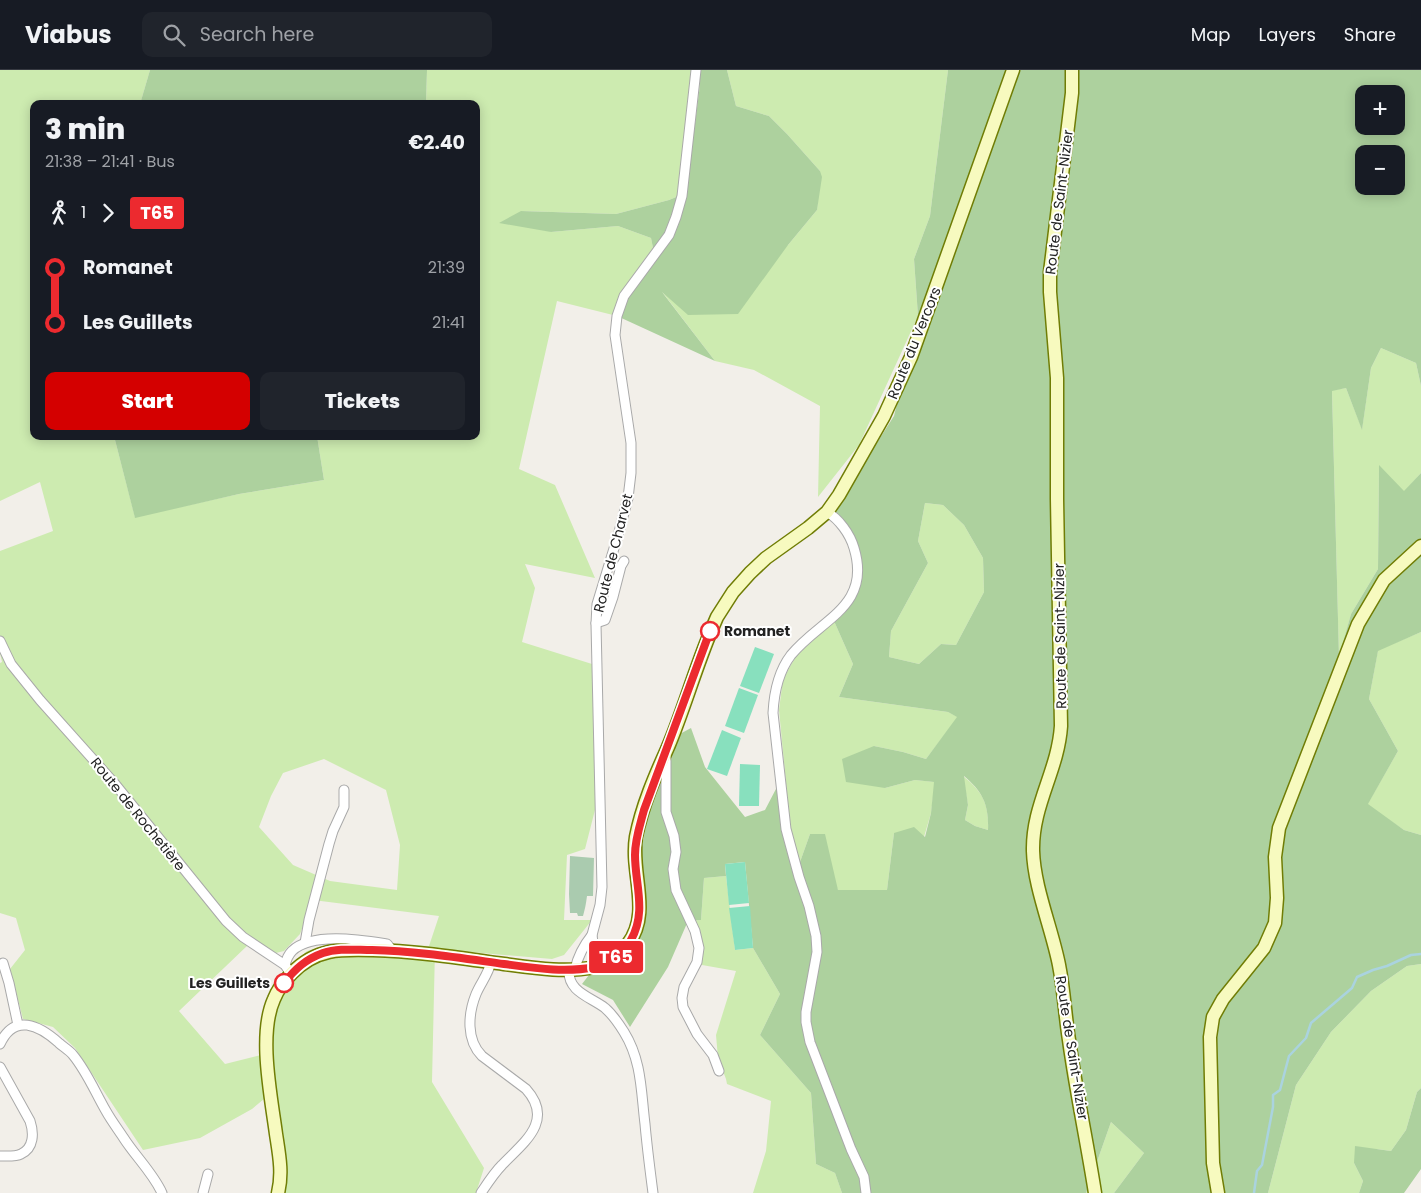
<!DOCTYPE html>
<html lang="en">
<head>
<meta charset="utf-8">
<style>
	body { margin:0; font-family:Poppins,sans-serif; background:#20242c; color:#f1f3f6; height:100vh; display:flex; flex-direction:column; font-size:19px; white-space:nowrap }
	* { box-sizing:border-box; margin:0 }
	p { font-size:16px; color:#9ea1a6 }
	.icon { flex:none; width:28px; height:28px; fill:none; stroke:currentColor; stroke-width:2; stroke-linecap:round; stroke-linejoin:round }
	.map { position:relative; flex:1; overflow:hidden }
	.side { position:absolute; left:30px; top:30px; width:450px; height:340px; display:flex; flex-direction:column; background:#171b24; border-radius:10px; box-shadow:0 2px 12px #0003 }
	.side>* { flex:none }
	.badge { padding:0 10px; border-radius:4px; font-size:18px; line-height:32px }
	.tools { position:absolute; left:1355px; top:15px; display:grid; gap:10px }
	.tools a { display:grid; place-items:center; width:50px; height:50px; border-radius:10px; background:#171b24; box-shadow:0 2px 12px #0003; font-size:25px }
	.map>.badge { position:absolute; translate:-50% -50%; box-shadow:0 0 0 2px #fff }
	.legs { display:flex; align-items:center; gap:8px; height:55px; padding:0 15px; font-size:16px }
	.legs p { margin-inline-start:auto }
	.head { display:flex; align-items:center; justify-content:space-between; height:85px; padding:0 15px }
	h1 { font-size:28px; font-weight:800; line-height:38px }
	.button { display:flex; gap:10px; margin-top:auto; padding:10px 15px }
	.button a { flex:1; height:58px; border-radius:10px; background:#d40000; color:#fff; font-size:20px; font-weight:800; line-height:58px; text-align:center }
	.button a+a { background:#20242c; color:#f1f3f6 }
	ul { padding:0 15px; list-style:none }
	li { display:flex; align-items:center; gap:18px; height:55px; font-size:19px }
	li i { display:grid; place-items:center; width:8px; height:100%; margin:0 6px; background:currentColor }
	li i::after { content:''; width:12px; height:12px; margin:-6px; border:4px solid; border-radius:50%; background:#171b24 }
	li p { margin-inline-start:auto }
	li:first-child i { background:linear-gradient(#0000 50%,currentColor 0) }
	li:last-child i { background:linear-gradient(currentColor 50%,#0000 0) }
	header { display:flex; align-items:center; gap:30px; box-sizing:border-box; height:70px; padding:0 25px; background:#171b24; border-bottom:1px solid #363941 }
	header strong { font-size:24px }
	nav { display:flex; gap:28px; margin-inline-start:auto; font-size:18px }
	.search { width:350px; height:45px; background:#20242c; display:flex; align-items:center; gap:12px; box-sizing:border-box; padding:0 18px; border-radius:10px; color:#9ea1a6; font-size:19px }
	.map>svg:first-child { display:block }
	.grass { fill:#cdebb0; fill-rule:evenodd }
	.forest { fill:#add19e; fill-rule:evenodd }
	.cemetery { fill:#aacbaf }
	.pitch { fill:#88e0be }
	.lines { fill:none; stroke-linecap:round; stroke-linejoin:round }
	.stream { stroke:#aad3df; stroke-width:2.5 }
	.minor-casing { stroke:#a9a9a9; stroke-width:11 }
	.secondary-casing { stroke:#707d05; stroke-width:15 }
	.minor { stroke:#fff; stroke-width:9 }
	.secondary { stroke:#f7fabf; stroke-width:12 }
	.line-1-casing { stroke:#fff; stroke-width:11 }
	.line-1 { stroke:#ec2a2f; stroke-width:8 }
	.stop-1-dot { fill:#fff; stroke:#ec2a2f; stroke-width:2.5 }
	.labels { text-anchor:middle; stroke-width:4; stroke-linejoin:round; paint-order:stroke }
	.street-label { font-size:14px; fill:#222; stroke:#fff }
	.stop-label { font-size:14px; font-weight:bold; fill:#222; stroke:#fff; text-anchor:start }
</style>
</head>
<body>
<header>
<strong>Viabus</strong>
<div class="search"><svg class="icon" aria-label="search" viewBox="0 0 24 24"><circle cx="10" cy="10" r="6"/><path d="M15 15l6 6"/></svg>Search here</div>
<nav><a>Map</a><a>Layers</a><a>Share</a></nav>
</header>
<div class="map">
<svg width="1421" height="1123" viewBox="0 0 1421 1123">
	<rect width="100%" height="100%" fill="#f2efe9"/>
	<g class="grass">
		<path d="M0,0H150L140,34H34V366H114L135,447L239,424L324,410L317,366H476V34H426L427,0H691L700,15L686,123L669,130L616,144L521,141L551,162L618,156L651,168L653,178L617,246L557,231L519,399L555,415L595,508L525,494L535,518L522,572L592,594L596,736L585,779L567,785L564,850H592L564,885L552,889L435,879L432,1012L484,1098L476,1123H283L286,1094L276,1019L252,1039L200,1068L143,1080L75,978L53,957L23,949L10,899L25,880L16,848L0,843V593L2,592L0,583V481L53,461L40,412L0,431ZM324,689L386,720L400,775L397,820L330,811L293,795L259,757L271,726L283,703ZM313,830L439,846L429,876L364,873L333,874L307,881L284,901L267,928L261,985L225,994L179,941L248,875L255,873L276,883L284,881L300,864Z"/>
		<path d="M727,0H948L930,146L914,189L918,246L859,375L818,427L820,336L754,300L715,291L660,219L788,175L817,140L820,101L787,64L769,46L736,36Z"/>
		<path d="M1381,278L1416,293L1421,316V403L1404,422L1379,396L1378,499L1351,544L1339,589L1332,320L1346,318L1362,359L1371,298Z"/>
		<path d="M925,433L943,435L964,455L983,488L984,522L956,575L941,574L919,594L889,587L891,561L928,493L918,471Z"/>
		<path d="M834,551L853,594L839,627L948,642L958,647L926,689L903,682L874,676L885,718L915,710L935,712L931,743L924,767L894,763L887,820H838L810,764L800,792L792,776L779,640L783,609L796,586Z"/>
		<path d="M1421,562V765L1404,760L1367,735L1398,681L1369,629L1378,580Z"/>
		<path d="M963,706C983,722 989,734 988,760L975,756L965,750L968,735Z"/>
		<path d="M726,806L735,880L753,878L780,924L760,965L811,1023L816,1094L835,1103L842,1123H753L766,1081L771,1031L727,1014L726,1009L718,988L716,965L736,901L702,895L688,851L701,850L704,808Z"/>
		<path d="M1421,894V1018L1417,1022L1406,1060L1391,1081L1377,1079L1354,1093L1363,1111L1359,1123H1268L1296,1015L1331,962L1371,921L1407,896Z"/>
		<path d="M1111,1052L1144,1083L1114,1123H1086Z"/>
	</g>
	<g class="forest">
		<path d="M150,0H427L426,34H140Z"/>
		<path d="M691,0H727L736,36L769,46L787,64L820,101L822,107L817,140L788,175L738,244L688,245L662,222L715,291L617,246L653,178L651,168L618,156L551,162L499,153L521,141L616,144L669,130L686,123L700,15Z"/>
		<path d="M948,0H1421V316L1416,293L1381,278L1371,298L1362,360L1346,318L1332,321L1339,587L1351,544L1378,499L1379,395L1404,421L1421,403V562L1378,581L1369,629L1398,681L1368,734L1404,760L1421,765V894L1407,896L1371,921L1331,962L1296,1015L1268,1123H1114L1144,1083L1111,1052L1086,1123H842L835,1103L816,1094L811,1023L760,965L780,924L753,878L745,792L725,794L726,806L704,808L701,850L688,851L668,897L630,957L613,930L582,914L589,905L635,876L647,841L641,795L642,777L661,674L691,658L705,697L745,747L765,740L777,717L781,753L800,792L810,764H825L838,820H887L894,763L914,757L925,767L931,743L934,712L915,710L885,718L846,712L842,689L874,676L903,682L926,689L957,647L948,642L839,627L853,594L834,551L855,527L862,500L855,468L834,440L894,346L918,246L914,189L930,146ZM1364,24H1396V56H1364ZM1364,84H1396V116H1364ZM925,433L943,435L964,455L983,488L984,522L956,575L941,574L919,594L889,587L891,561L928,493L918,471ZM964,706C983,722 989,735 988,760L975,756L965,750L968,735Z"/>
		<path d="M114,366H317L324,410L239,424L135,448Z"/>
		<path d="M1421,1018V1099L1404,1123H1359L1363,1111L1354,1093L1355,1076L1391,1081L1406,1060L1417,1022Z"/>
	</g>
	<path class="cemetery" d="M570,786L594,788L593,826H587C586,834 585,839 583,846H578L577,843H570L569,824Z"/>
	<g class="pitch">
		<path d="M755,577L774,584L759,623L740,616Z"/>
		<path d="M739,618L758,625L744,663L725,656Z"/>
		<path d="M722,660L741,668L727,706L707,699Z"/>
		<path d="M740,694L760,695L759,736H739Z"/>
		<path d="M745,792L749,833L729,835L725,794Z"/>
		<path d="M750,836L753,878L735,880L729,838Z"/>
	</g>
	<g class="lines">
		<path class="stream" d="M1254,1123L1257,1101L1262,1095L1273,1037V1025L1280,1020L1289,986L1306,968L1311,953L1352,918L1357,907L1373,900L1387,896L1411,885L1421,884"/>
		<defs>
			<g id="minor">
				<path d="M827,442C839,449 850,464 854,478C872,537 820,549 791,585C778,602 774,623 773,643L786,759L799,807L809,836L816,866L817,882L806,942V952L810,972L851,1079L864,1107L866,1123"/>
				<path d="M596,553L605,550L613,527L621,496L624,491"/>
				<path d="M0,571L11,594L40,630L115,714L226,851L243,867L285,895L291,904"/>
				<path d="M666,686V742L674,766L676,782L673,799L676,820L695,861L699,878L697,892L684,917L682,928L683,937L697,964L713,985L719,1001"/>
				<path d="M305,873L309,850L329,774L333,761L344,737V720"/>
				<path d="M3,893L9,913L18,955"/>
				<path d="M285,895C286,891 288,885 292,881C312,862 361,870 387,874L392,880"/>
				<path d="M596,896L592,865L600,835L602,817L596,554L597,534L619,462L628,428L631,403V373L615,265L617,246L624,226L669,165L676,147L682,126L696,0"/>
				<path d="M569,899C567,922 591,927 605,938C613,945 619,954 624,962C642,991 641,1022 645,1054C647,1077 650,1100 653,1123"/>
				<path d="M575,899C578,886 584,875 592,865"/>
				<path d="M0,974C14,943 39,955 59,973C63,977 69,980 73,985C87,1002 95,1022 106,1041C111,1050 117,1058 123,1067C135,1086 153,1103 162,1123"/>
				<path d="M0,997L30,1051C34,1063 34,1078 21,1084C15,1087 6,1086 0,1086"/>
				<path d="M203,1123L208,1104"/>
				<path d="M481,1123C487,1114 494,1103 502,1095C523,1073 555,1051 526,1019L482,986C466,970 468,944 476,924C481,912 488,905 491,892"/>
			</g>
			<g id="secondary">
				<path d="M1072,0V23L1068,56L1050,202V222L1057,308V429L1061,656C1058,701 1032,735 1033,781C1034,817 1052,859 1059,895C1064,920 1065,945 1069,970C1076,1021 1087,1072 1095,1123"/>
				<path d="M278,1123C283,1103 279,1084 276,1064C271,1026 258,964 274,929C278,919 285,910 292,903C316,878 341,879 373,880C417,881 460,888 504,894C534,898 565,903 595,897C608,894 620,885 628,874C652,842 630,803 636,767C642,736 655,706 668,677C684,639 695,599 711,561L717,547L733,522L750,503L766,488L808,458L827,442L839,425L884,346L911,287L1013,0"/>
				<path d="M1218,1123L1213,1093L1210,967L1213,947L1223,929L1264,878L1275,853L1277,828L1275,787L1279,758L1358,554L1384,510L1421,476"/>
			</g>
		</defs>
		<use href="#minor" class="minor-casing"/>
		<use href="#secondary" class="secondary-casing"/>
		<use href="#minor" class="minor"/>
		<use href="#secondary" class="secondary"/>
	</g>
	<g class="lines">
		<defs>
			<path id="line-1" d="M284,913C295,899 306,889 323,883C338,878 355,880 372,880C416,881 460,888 504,894C534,898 565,903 595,897C609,894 624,883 631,870C647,841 635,815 635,785C635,769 640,755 644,740L710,561"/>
		</defs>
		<use href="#line-1" class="line-1-casing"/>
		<use href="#line-1" class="line-1"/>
	</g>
	<g class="stop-1-dot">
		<circle cx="710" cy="561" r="9"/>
		<circle cx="284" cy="913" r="9"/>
	</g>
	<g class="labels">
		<g class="street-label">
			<text transform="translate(1059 132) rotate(-83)" y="5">Route de Saint-Nizier</text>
			<text transform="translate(914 273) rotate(-68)" y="5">Route du Vercors</text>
			<text transform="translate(613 483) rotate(-76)" y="5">Route de Charvet</text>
			<text transform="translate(1060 566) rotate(-91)" y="5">Route de Saint-Nizier</text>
			<text transform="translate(138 744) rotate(51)" y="5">Route de Rochetière</text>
			<text transform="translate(1072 978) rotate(81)" y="5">Route de Saint-Nizier</text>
		</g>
		<g class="stop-label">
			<text x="724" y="566">Romanet</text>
			<text x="270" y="918" text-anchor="end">Les Guillets</text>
		</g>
	</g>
</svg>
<div class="tools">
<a>+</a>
<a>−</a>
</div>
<b class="badge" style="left:616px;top:887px;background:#ec2a2f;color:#fff">T65</b>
<section class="side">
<div class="head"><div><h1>3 min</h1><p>21:38 – 21:41 · Bus</p></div><b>€2.40</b></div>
<div class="legs"><svg class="icon" aria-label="walk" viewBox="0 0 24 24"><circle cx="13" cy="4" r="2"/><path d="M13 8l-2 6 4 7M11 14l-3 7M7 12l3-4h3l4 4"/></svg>1<svg class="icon" aria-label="forward" viewBox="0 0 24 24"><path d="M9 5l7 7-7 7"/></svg><b class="badge" style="background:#ec2a2f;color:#fff">T65</b></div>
<ul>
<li><i style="color:#ec2a2f"></i><b>Romanet</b><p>21:39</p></li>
<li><i style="color:#ec2a2f"></i><b>Les Guillets</b><p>21:41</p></li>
</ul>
<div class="button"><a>Start</a><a>Tickets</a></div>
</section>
</div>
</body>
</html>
